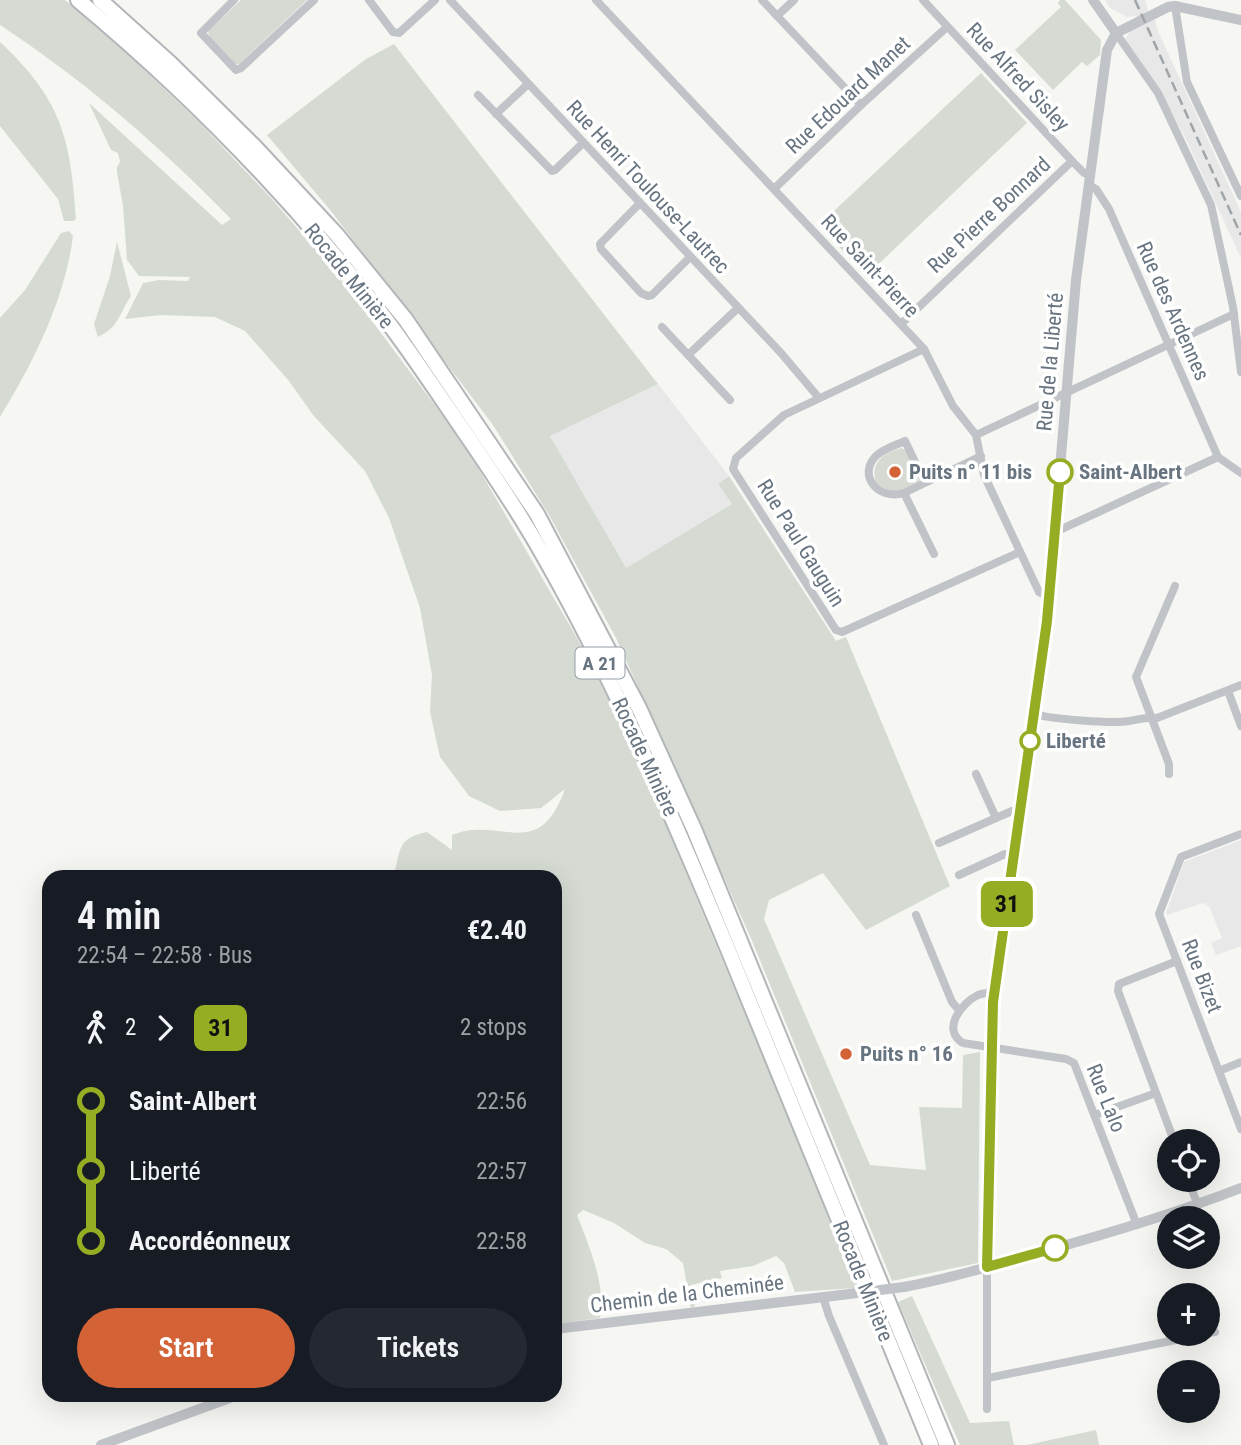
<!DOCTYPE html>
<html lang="en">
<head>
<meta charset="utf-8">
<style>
	body { margin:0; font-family:"Roboto Condensed",sans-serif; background:#242831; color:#f1f3f6; height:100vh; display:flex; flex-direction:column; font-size:26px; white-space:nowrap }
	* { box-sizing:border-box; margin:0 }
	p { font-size:23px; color:#9ea1a6 }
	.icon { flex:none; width:38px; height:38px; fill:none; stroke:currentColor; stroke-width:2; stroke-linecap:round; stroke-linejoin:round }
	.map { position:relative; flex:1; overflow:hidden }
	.panel { position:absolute; left:42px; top:870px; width:520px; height:532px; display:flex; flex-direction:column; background:#171b24; border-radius:21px; box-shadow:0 7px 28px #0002 }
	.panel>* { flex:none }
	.badge { padding:0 14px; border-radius:10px; font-size:24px; line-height:46px }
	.buttons { position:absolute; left:1157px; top:1129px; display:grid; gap:14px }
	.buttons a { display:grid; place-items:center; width:63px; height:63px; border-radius:50%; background:#171b24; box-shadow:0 7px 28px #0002; font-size:35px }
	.map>.badge { position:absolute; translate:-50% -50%; box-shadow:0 0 0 4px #fff }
	.legs { display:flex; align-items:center; gap:10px; height:77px; padding:0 35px; font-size:23px }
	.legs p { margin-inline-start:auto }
	.overview { display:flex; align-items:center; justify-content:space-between; height:119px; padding:0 35px }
	h1 { font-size:38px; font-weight:600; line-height:52px }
	.primary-button { display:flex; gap:14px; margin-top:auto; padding:14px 35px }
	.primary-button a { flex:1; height:80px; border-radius:42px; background:#d36237; color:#fff; font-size:28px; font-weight:600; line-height:80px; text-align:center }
	.primary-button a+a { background:#242831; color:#f1f3f6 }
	ul { padding:0 35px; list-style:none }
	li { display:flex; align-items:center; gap:24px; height:70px; font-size:26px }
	li i { display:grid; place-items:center; width:10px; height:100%; margin:0 9px; background:currentColor }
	li i::after { content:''; width:18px; height:18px; margin:-9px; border:5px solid; border-radius:50%; background:#171b24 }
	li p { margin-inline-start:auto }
	li:first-child i { background:linear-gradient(#0000 50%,currentColor 0) }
	li:last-child i { background:linear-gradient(currentColor 50%,#0000 0) }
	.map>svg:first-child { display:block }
	.built { fill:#e7e8e7 }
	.green { fill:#d5dbd3 }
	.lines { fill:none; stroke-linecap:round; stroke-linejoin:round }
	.motorway-casing { stroke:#b3b6b9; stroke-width:18 }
	.minor { stroke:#c0c3c7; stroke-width:8 }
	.tertiary { stroke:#c0c3c7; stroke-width:10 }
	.motorway { stroke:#fff; stroke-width:14 }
	.rail { stroke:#a0a5aa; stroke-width:2.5; stroke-dasharray:10 5; stroke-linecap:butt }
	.tertiary-bridge { stroke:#c0c3c7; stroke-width:10 }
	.line-1-casing { stroke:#fff; stroke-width:16 }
	.line-1 { stroke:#94ad23; stroke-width:10 }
	.poi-dot { fill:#d36237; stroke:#fff; stroke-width:2.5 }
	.stop-1-dot { fill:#fff; stroke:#94ad23; stroke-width:3.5 }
	.labels { text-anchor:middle; stroke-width:7; stroke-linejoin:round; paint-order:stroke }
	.shield { fill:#fff; stroke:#959ea7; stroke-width:2 }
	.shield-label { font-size:19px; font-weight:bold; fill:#687581 }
	.street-label { font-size:21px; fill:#687581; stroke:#fff }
	.poi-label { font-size:21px; font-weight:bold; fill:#687581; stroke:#fff; text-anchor:start }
	.stop-label { font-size:21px; font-weight:bold; fill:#687581; stroke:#fff; text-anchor:start }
</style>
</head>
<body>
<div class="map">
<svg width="1241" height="1445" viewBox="0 0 1241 1445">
	<rect width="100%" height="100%" fill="#f6f6f3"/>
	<g class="built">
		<path d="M1105,0H1145L1151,20L1155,19L1157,29L1241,212V258L1185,137L1159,90L1125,40L1130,31L1140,26L1136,16L1127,17L1110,8Z"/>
		<path d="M658,384L729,476L718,484L732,504L626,568L550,436Z"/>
		<path d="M1241,840V946L1216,955L1211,943L1222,938L1209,906L1203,903L1167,915L1166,913L1184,862Z"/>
	</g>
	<g class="green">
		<path d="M0,0H65L110,37L201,124L271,198L337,274L466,447L577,638L634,749L789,1119L856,1288L795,1292L784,1263L776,1256L753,1266L720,1271L722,1278L691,1285L695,1306L691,1308L683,1263L666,1249L645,1243L614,1223L583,1210L577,1215C589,1247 606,1283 600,1318L555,1324V877H393C402,850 395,839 427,832L452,850V835C501,815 538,864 565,789L541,808L500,811L469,796L440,757L430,712L432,675L420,608L389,518L365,471L313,415L289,381L245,331L215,317L161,315L125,319L143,283L159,280L188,281L190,277L139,276L127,260L123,206L117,172V167L120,162L118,153L111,150L89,103L222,225L231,219C161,147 84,80 0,25Z"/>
		<path d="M241,0H307L239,64H235L209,36L208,31Z"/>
		<path d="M1060,0H1065L1101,40L1100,55L1087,66L1082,62L1053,90L1015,50L1061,7L1058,3Z"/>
		<path d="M0,42C61,99 71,138 76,219L73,221H64L58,199L0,126Z"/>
		<path d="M394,44L658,384L550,436L626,568L732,504L718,484L729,476L836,641L846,637L950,886L866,930L823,873L769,900L764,919L870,1165L926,1170L919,1107L962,1108L963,1055L980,1052L978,1263L892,1281L750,936L616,638L549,515L493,425L331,211L267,135L366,59Z"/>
		<path d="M981,73L1027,123L866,276L819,225Z"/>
		<path d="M69,231L73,236C65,300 33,363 0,417V318L25,290L61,233Z"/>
		<path d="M117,242L131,296C119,314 119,327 98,337L94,324L110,276Z"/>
		<path d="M902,448L906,451L919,482C901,490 893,497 876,483C870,462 883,453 902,448Z"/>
		<path d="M912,1296L970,1423L1009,1421L1014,1445H960L898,1302Z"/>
		<path d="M1096,1430L1099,1445H1027Z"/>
	</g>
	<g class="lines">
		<defs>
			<g id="motorway">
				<path d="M78,0C180,85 276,182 359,285C395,329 427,377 459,424C488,466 517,509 542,553C614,679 671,813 727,947C796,1113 862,1279 931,1445"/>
				<path d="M100,0L171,64L254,146L337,235L406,320L537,514L639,708L694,829L947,1445"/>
			</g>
		</defs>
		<use href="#motorway" class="motorway-casing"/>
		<g class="minor">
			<path d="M234,0L201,33L236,70L241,68L314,0"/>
			<path d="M369,0L393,32L399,33L435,0"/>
			<path d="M450,0L781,353L819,398"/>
			<path d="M596,0L924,349L953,406L976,435L984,475L1039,592L1050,597"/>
			<path d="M762,0L861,105"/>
			<path d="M923,0L1072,161L1084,173L1090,175"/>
			<path d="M1175,6L1187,82L1241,196"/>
			<path d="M777,16L794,0"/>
			<path d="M1116,33L1158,93L1211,205L1233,307L1241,372"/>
			<path d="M478,95L552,171L555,170L583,143"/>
			<path d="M496,114L528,84"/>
			<path d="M1089,185L1096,189L1109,209L1218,457"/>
			<path d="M774,189L861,105L947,27"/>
			<path d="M640,203L600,244L601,249L641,293L648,296L652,295L690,257"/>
			<path d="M901,324L1072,161"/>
			<path d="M662,327L730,400"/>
			<path d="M924,349L784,415L736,458L733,469L836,630L842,632L1020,552"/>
			<path d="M688,355L738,308"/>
			<path d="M976,435L1234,314"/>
			<path d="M925,483L905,441C896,445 883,449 876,456C857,475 878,501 904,493L981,456"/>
			<path d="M904,493L934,554"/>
			<path d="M1055,532L1218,457L1241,473"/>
			<path d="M1228,691L1241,726"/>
			<path d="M1034,714C1052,719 1112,724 1129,721C1140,719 1146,717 1157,718L1241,685"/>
			<path d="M976,774L996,818"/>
			<path d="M1169,774V764L1136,677L1175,586"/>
			<path d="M1241,834L1181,857L1159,914L1241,1129"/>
			<path d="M939,843L1012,811H1020"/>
			<path d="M959,875L1005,854H1014"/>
			<path d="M916,915L952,1002L959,1010"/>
			<path d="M995,992C990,993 983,993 978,995C961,1003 941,1030 963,1043L1066,1059L1074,1063L1137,1225"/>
			<path d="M1219,1071L1241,1062"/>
			<path d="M1095,1115L1156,1093"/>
			<path d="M1174,1141L1118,991L1119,984L1177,961"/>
			<path d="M1188,1180L1198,1205"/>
			<path d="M987,1267V1409"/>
			<path d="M823,1297L829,1316L884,1445"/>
			<path d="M1208,1333L1215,1332"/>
			<path d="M988,1378L1205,1334"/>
		</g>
		<g class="tertiary">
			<path d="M1093,0L1116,33"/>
			<path d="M987,1267L993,1002L1047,621L1076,280L1107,50L1116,33L1168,7L1175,6L1241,20"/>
			<path d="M904,1287C949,1279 994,1265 1038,1253C1107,1234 1175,1214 1241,1188"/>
			<path d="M555,1329L841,1295"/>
			<path d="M101,1445L238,1395"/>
		</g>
		<use href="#motorway" class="motorway"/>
		<path class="rail" d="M1135,0L1241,235"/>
		<path class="tertiary-bridge" d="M841,1295L904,1287"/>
	</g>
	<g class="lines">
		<defs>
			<path id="line-1" d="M1055,1248L987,1267L993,1002L1047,621L1060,472"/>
		</defs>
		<use href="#line-1" class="line-1-casing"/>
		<use href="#line-1" class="line-1"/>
	</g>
	<g class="poi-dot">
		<circle cx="895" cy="472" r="7"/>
		<circle cx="846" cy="1054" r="7"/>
	</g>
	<g class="stop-1-dot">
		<circle cx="1060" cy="472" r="12"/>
		<circle cx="1030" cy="741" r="9"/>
		<circle cx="1055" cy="1248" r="12"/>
	</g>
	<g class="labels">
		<rect class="shield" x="575.5" y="647.5" width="49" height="31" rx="5"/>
		<g class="shield-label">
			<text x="600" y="670">A 21</text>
		</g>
		<g class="street-label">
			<text transform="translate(1018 77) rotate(47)" y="7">Rue Alfred Sisley</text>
			<text transform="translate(848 95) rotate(-43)" y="7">Rue Edouard Manet</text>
			<text transform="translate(648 187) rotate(47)" y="7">Rue Henri Toulouse-Lautrec</text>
			<text transform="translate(989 215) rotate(-43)" y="7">Rue Pierre Bonnard</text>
			<text transform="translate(870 266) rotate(47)" y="7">Rue Saint-Pierre</text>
			<text transform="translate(349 276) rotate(51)" y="7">Rocade Minière</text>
			<text transform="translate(1173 311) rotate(66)" y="7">Rue des Ardennes</text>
			<text transform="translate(1050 362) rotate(-85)" y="7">Rue de la Liberté</text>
			<text transform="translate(801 543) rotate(58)" y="7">Rue Paul Gauguin</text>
			<text transform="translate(645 757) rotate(65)" y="7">Rocade Minière</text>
			<text transform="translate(1202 976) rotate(69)" y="7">Rue Bizet</text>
			<text transform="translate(1106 1098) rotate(68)" y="7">Rue Lalo</text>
			<text transform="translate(863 1281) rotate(68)" y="7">Rocade Minière</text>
			<text transform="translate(687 1294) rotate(-7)" y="7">Chemin de la Cheminée</text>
		</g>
		<g class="poi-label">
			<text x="909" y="479">Puits n° 11 bis</text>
			<text x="860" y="1061">Puits n° 16</text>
		</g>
		<g class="stop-label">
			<text x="1079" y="479">Saint-Albert</text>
			<text x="1046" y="748">Liberté</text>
		</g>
	</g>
</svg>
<div class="buttons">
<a><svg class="icon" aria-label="locate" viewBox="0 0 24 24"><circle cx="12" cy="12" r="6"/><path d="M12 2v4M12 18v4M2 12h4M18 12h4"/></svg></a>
<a><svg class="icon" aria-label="layers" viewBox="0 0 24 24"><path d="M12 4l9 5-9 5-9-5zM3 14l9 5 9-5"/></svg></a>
<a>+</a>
<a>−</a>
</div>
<b class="badge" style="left:1007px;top:904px;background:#94ad23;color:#111">31</b>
<section class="panel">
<div class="overview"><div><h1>4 min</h1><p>22:54 – 22:58 · Bus</p></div><b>€2.40</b></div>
<div class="legs"><svg class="icon" aria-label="walk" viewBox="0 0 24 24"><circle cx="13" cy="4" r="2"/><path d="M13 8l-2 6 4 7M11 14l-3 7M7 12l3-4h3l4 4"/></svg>2<svg class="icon" aria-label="forward" viewBox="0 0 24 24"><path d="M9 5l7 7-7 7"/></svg><b class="badge" style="background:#94ad23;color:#111">31</b><p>2 stops</p></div>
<ul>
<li><i style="color:#94ad23"></i><b>Saint-Albert</b><p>22:56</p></li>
<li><i style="color:#94ad23"></i><span>Liberté</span><p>22:57</p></li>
<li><i style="color:#94ad23"></i><b>Accordéonneux</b><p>22:58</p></li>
</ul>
<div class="primary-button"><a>Start</a><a>Tickets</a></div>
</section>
</div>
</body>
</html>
